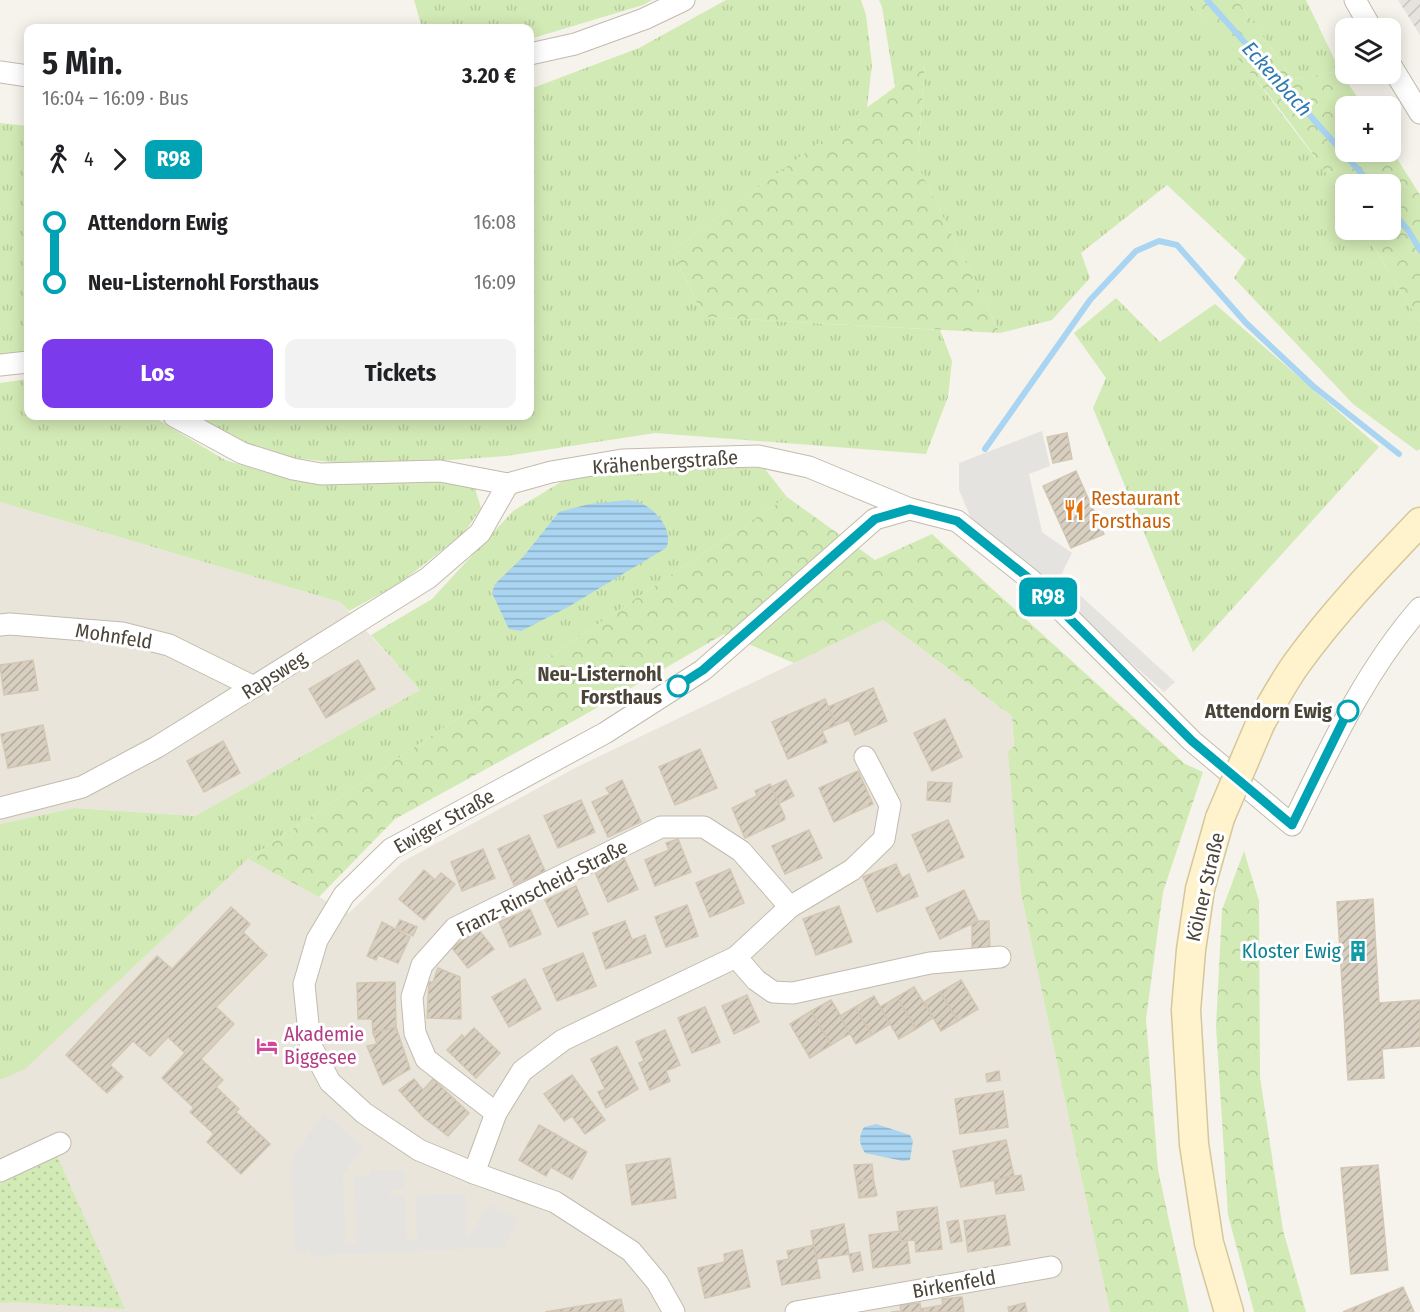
<!DOCTYPE html>
<html lang="de">
<head>
<meta charset="utf-8">
<style>
	body { margin:0; font-family:"Fira Sans Condensed",sans-serif; background:#f2f2f2; color:#202124; height:100vh; display:flex; flex-direction:column; font-size:22px; white-space:nowrap }
	* { box-sizing:border-box; margin:0 }
	p { font-size:20px; color:#757577 }
	.icon { flex:none; width:33px; height:33px; fill:none; stroke:currentColor; stroke-width:2; stroke-linecap:round; stroke-linejoin:round }
	.map { position:relative; flex:1; overflow:hidden }
	.sheet { position:absolute; left:24px; top:24px; width:510px; height:396px; display:flex; flex-direction:column; background:#fff; border-radius:12px; box-shadow:0 3px 15px #0003 }
	.sheet>* { flex:none }
	.badge { padding:0 12px; border-radius:9px; font-size:21px; line-height:39px }
	.controls { position:absolute; left:1335px; top:18px; display:grid; gap:12px }
	.controls a { display:grid; place-items:center; width:66px; height:66px; border-radius:12px; background:#fff; box-shadow:0 3px 15px #0003; font-size:30px }
	.map>.badge { position:absolute; translate:-50% -50%; box-shadow:0 0 0 3px #fff }
	.legs { display:flex; align-items:center; gap:9px; height:66px; padding:0 18px; font-size:20px }
	.legs p { margin-inline-start:auto }
	.head { display:flex; align-items:center; justify-content:space-between; height:102px; padding:0 18px }
	h1 { font-size:33px; font-weight:700; line-height:45px }
	.cta { display:flex; gap:12px; margin-top:auto; padding:12px 18px }
	.cta a { flex:1; height:69px; border-radius:12px; background:#7c3aed; color:#fff; font-size:24px; font-weight:700; line-height:69px; text-align:center }
	.cta a+a { background:#f2f2f2; color:#202124 }
	ul { padding:0 18px; list-style:none }
	li { display:flex; align-items:center; gap:21px; height:60px; font-size:22px }
	li i { display:grid; place-items:center; width:9px; height:100%; margin:0 8px; background:currentColor }
	li i::after { content:''; width:15px; height:15px; margin:-8px; border:4px solid; border-radius:50%; background:#fff }
	li p { margin-inline-start:auto }
	li:first-child i { background:linear-gradient(#0000 50%,currentColor 0) }
	li:last-child i { background:linear-gradient(currentColor 50%,#0000 0) }
	.map>svg:first-child { display:block }
	.residential { fill:#eae5da }
	.industrial { fill:url(#industrial-furrows) }
	.grass { fill:url(#grass-tufts) }
	.forest { fill:url(#forest-crowns) }
	.park { fill:url(#park-dots) }
	.parking { fill:#e5e3e0 }
	.water { fill:url(#water-rules) }
	.lines { fill:none; stroke-linecap:round; stroke-linejoin:round }
	.stream { stroke:#a9d4f2; stroke-width:6 }
	.building { fill:url(#building-hatch); stroke:#d3c7b4; stroke-width:1.5 }
	.street-casing { stroke:#c2bbae; stroke-width:23 }
	.secondary-casing { stroke:#d6c79b; stroke-width:31 }
	.street { stroke:#fff; stroke-width:21 }
	.secondary { stroke:#fff3cd; stroke-width:28 }
	.secondary-bridge-casing { stroke:#d6c79b; stroke-width:31; stroke-linecap:butt }
	.secondary-bridge { stroke:#fff3cd; stroke-width:28 }
	.line-1-casing { stroke:#fff; stroke-width:14 }
	.line-1 { stroke:#00a3b4; stroke-width:9 }
	.stop-1-dot { fill:#fff; stroke:#00a3b4; stroke-width:3 }
	.labels { text-anchor:middle; stroke-width:6; stroke-linejoin:round; paint-order:stroke }
	.street-label { font-size:20px; fill:#4b4439; stroke:#fff }
	.food-label { font-size:20px; fill:#c56008; stroke:#fff; text-anchor:start }
	.stop-label { font-size:20px; font-weight:bold; fill:#4b4439; stroke:#fff; text-anchor:end }
	.culture-label { font-size:20px; fill:#0d838f; stroke:#fff; text-anchor:end }
	.hotel-label { font-size:20px; fill:#b23c85; stroke:#fff; text-anchor:start }
	.water-label { font-size:21px; font-style:italic; fill:#2e7ab2; stroke:#fff }
</style>
</head>
<body>
<div class="map">
<svg width="1420" height="1312" viewBox="0 0 1420 1312">
	<defs>
		<pattern id="industrial-furrows" width="10" height="10" patternUnits="userSpaceOnUse" patternTransform="scale(1.5)"><rect width="10" height="10" fill="#e6e2dd"/><path d="M-1 1l2-2M0 10L10 0M9 11l2-2" fill="none" stroke="#c7c3be"/></pattern>
		<pattern id="grass-tufts" width="24" height="20" patternUnits="userSpaceOnUse" patternTransform="scale(1.5)"><rect width="24" height="20" fill="#d2eab5"/><path d="M3 7l-1-3M5 7V3M7 7l1-3M15 17l-1-3M17 17v-4M19 17l1-3" fill="none" stroke="#b6ca9c"/></pattern>
		<pattern id="forest-crowns" width="20" height="18" patternUnits="userSpaceOnUse" patternTransform="scale(1.5)"><rect width="20" height="18" fill="#d2eab5"/><path d="M2 6a3 3 0 1 1 6 0M12 15a3 3 0 1 1 6 0" fill="none" stroke="#b6ca9c"/></pattern>
		<pattern id="park-dots" width="8" height="8" patternUnits="userSpaceOnUse" patternTransform="scale(1.5)"><rect width="8" height="8" fill="#d2eab5"/><path d="M2 2h.1M6 6h.1" fill="none" stroke="#b6ca9c" stroke-width="1.8" stroke-linecap="round"/></pattern>
		<pattern id="water-rules" width="6" height="5" patternUnits="userSpaceOnUse" patternTransform="scale(1.5)"><rect width="6" height="5" fill="#a9d4f2"/><path d="M0 2.5h6" fill="none" stroke="#8caec5"/></pattern>
		<pattern id="building-hatch" width="6" height="6" patternUnits="userSpaceOnUse" patternTransform="scale(1.5)"><rect width="6" height="6" fill="#d8cfc1"/><path d="M-1 1l2-2M0 6l6-6M5 7l2-2" fill="none" stroke="#b1aa9e"/></pattern>
	</defs>
	<rect width="100%" height="100%" fill="#f6f3ec"/>
	<g class="residential">
		<path d="M0,502L340,602L420,690L195,816L74,808L0,824Z"/>
		<path d="M883,620L1012,716L1021,893L1110,1312H0V1080L25,1068L248,859L349,913L402,862L575,768Z"/>
	</g>
	<path class="industrial" d="M1398,0H1420V35Z"/>
	<g class="grass">
		<path d="M414,0H652L643,5L530,39V28H422Z"/>
		<path d="M726,0H861L866,15L872,64L867,108L672,251L704,317L940,330L952,361L948,397L926,454L655,433L506,456L367,466L294,458L245,444L196,416H530V89L639,48Z"/>
		<path d="M879,0H1187L1236,54L1327,173L1345,202L1346,230H1363L1420,322V449L1417,451L1353,404L1234,278L1246,259L1167,185L1081,253L1090,278L1052,320L1000,333L917,164L925,66L895,87L882,7Z"/>
		<path d="M1237,0H1306L1340,71L1293,79Z"/>
		<path d="M0,123L28,126V351L0,355Z"/>
		<path d="M1116,298L1160,342L1215,304L1379,447L1193,652L1093,408L1106,378L1074,333Z"/>
		<path d="M28,379V416H152L225,460L284,478L339,483L451,477L474,485L481,508L464,533L400,583L349,611L340,602L0,502V383Z"/>
		<path d="M646,466L764,468L787,497L248,859L25,1069L0,1080V824L74,808L195,816L420,690L371,635L432,599L513,511L566,479Z"/>
	</g>
	<g class="forest">
		<path d="M1187,0H1237L1293,79L1340,71L1363,106H1346V152H1390L1391,149L1420,195V322L1363,230H1390V184H1346L1345,202C1300,130 1244,63 1187,0Z"/>
		<path d="M925,65L917,164L1000,333L704,317L672,251Z"/>
		<path d="M787,497L875,560L932,534L1185,764L1203,772L1163,892L1146,1019L1158,1170L1189,1312H1110L1021,893L1008,752L1014,746L1012,716L883,620L794,663L724,634L579,718L395,819L319,897L248,859Z"/>
		<path d="M1244,851L1259,901L1260,1077L1283,1230L1306,1312H1254L1228,1215L1216,1026L1222,910Z"/>
	</g>
	<path class="park" d="M57,1156L125,1309L16,1302L0,1303V1184Z"/>
	<g class="parking">
		<path d="M1042,431L1050,466L1029,474L1042,532L1072,553L1060,577L1175,682L1164,692L999,545L970,516L959,490V463Z"/>
		<path d="M324,1113L363,1147L343,1175L346,1243H357L354,1176H370V1171L404,1170L405,1189L390,1190V1196H405L407,1241L417,1240L415,1195L465,1194L468,1239L488,1205L518,1219L504,1247L311,1256L310,1251L295,1252L291,1162L296,1152Z"/>
	</g>
	<g class="water">
		<path d="M628,500C633,501 639,502 643,504C658,512 674,532 666,548L568,607L521,631L509,629L492,593L495,584L523,557L559,512L589,504Z"/>
		<path d="M876,1124L910,1135L913,1141L910,1160L903,1161L865,1153C859,1143 858,1138 864,1127Z"/>
	</g>
	<g class="lines">
		<g class="stream">
			<path d="M1207,0L1371,184"/>
			<path d="M1390,209L1408,230L1420,250"/>
			<path d="M985,449L1090,300L1136,251L1159,241L1177,245L1246,323L1313,386L1399,454"/>
		</g>
	</g>
	<g class="building">
		<path d="M1067,433L1072,459L1053,463L1047,437Z"/>
		<path d="M1076,471L1104,534L1071,548L1043,486Z"/>
		<path d="M33,660L38,690L4,695L0,665Z"/>
		<path d="M358,660L375,689L326,718L309,689Z"/>
		<path d="M873,688L887,721L855,735L849,720L836,725L828,707Z"/>
		<path d="M825,699L836,725L822,731L827,742L788,759L772,722Z"/>
		<path d="M945,719L962,757L932,771L914,733Z"/>
		<path d="M43,725L50,760L8,768L1,734Z"/>
		<path d="M223,741L240,773L204,792L187,761Z"/>
		<path d="M700,749L717,788L675,805L659,767Z"/>
		<path d="M858,771L873,804L834,822L819,788Z"/>
		<path d="M622,780L641,822L608,837L592,802L610,794L606,788Z"/>
		<path d="M786,780L794,796L778,804L771,787Z"/>
		<path d="M928,782L952,783L950,802L927,800Z"/>
		<path d="M770,784L785,817L784,820L745,838L732,808L757,796L755,791Z"/>
		<path d="M581,800L595,832L558,848L544,816Z"/>
		<path d="M948,820L964,857L928,872L912,835Z"/>
		<path d="M809,830L822,858L785,874L772,846Z"/>
		<path d="M529,835L545,871L514,885L498,849Z"/>
		<path d="M678,839L691,872L655,886L645,860L669,850L666,843Z"/>
		<path d="M483,849L495,878L462,891L451,862Z"/>
		<path d="M624,858L638,889L608,902L595,872Z"/>
		<path d="M896,864L902,878L909,874L918,896L877,912L863,877Z"/>
		<path d="M730,869L744,903L710,917L696,883Z"/>
		<path d="M424,870L435,880L441,873L455,884L424,920L399,899Z"/>
		<path d="M576,886L588,914L558,927L545,900Z"/>
		<path d="M964,890L978,921L940,939L926,908Z"/>
		<path d="M1373,899L1379,1003L1420,1000V1046L1382,1049L1384,1078L1348,1080L1337,902Z"/>
		<path d="M687,905L698,936L666,947L655,917Z"/>
		<path d="M839,906L852,942L816,955L803,919Z"/>
		<path d="M231,907L250,924L243,932L267,955L216,1007L234,1024L201,1059L223,1080L216,1087L239,1109L236,1112L270,1144L241,1174L207,1142L214,1134L190,1112L194,1108L162,1078L185,1053L168,1037L150,1056L133,1041L110,1065L123,1077L107,1093L66,1055L157,956L172,969Z"/>
		<path d="M530,909L541,934L510,947L499,922Z"/>
		<path d="M400,920L417,927L413,936L396,928Z"/>
		<path d="M625,921L632,940L645,935L651,953L606,969L593,933Z"/>
		<path d="M978,921H989L990,951L972,952V925Z"/>
		<path d="M382,922L410,937L398,963L378,955L376,960L367,956Z"/>
		<path d="M478,929L494,949L468,968L452,948Z"/>
		<path d="M583,953L596,986L557,1001L543,969Z"/>
		<path d="M438,968L460,977L461,1019L427,1018L429,982H433Z"/>
		<path d="M525,979L541,1009L509,1027L492,997Z"/>
		<path d="M961,980L978,1009L958,1021L940,992Z"/>
		<path d="M395,982L396,1027L373,1033L372,1019H358L357,983Z"/>
		<path d="M914,987L933,1018L916,1029L897,997Z"/>
		<path d="M940,992L958,1021L941,1031L924,1002Z"/>
		<path d="M747,995L759,1022L734,1034L722,1006Z"/>
		<path d="M874,996L890,1024L872,1035L855,1007Z"/>
		<path d="M897,997L916,1029L899,1039L880,1007Z"/>
		<path d="M831,1000L851,1033L831,1045L811,1011Z"/>
		<path d="M705,1007L720,1042L692,1053L678,1018Z"/>
		<path d="M855,1007L872,1035L856,1044L840,1016Z"/>
		<path d="M811,1011L831,1045L810,1058L790,1024Z"/>
		<path d="M396,1027L410,1069L383,1085L367,1046L377,1044L373,1033Z"/>
		<path d="M474,1028L500,1053L476,1078L447,1050L462,1035L464,1038Z"/>
		<path d="M665,1030L680,1065L666,1071L670,1081L650,1090L639,1063L644,1061L636,1042Z"/>
		<path d="M617,1046L638,1089L606,1108L598,1092L605,1089L591,1059Z"/>
		<path d="M999,1071L1000,1080L987,1082L986,1074Z"/>
		<path d="M572,1075L605,1120L585,1134L572,1116L564,1121L544,1094Z"/>
		<path d="M414,1079L423,1090L433,1079L469,1113L448,1136L423,1117L399,1090Z"/>
		<path d="M1003,1091L1008,1127L960,1134L955,1099Z"/>
		<path d="M539,1125L587,1152L572,1179L551,1167L546,1176L519,1160Z"/>
		<path d="M1006,1140L1014,1176L961,1187L953,1151Z"/>
		<path d="M670,1158L676,1198L632,1205L626,1165Z"/>
		<path d="M872,1164L874,1185L873,1179L858,1181L860,1197L876,1196L859,1198L854,1165Z"/>
		<path d="M1378,1165L1388,1270L1351,1274L1341,1168Z"/>
		<path d="M1021,1175L1024,1190L996,1194L994,1180Z"/>
		<path d="M873,1179L877,1195L860,1197L858,1181Z"/>
		<path d="M937,1207L942,1249L916,1252L915,1240L901,1241L897,1212Z"/>
		<path d="M1005,1215L1010,1245L968,1252L964,1221Z"/>
		<path d="M958,1220L962,1241L951,1243L947,1222Z"/>
		<path d="M844,1224L849,1254L816,1259L811,1231Z"/>
		<path d="M900,1231L901,1241L907,1240L910,1263L873,1268L869,1235Z"/>
		<path d="M814,1245L820,1278L782,1285L777,1261L789,1259L787,1251Z"/>
		<path d="M742,1250L750,1287L705,1298L698,1268L725,1262L724,1254Z"/>
		<path d="M860,1252L863,1270L853,1272L849,1254Z"/>
		<path d="M1403,1287L1414,1312H1343Z"/>
		<path d="M962,1297L964,1312H921V1309L943,1305L942,1299Z"/>
		<path d="M621,1299L624,1312H545Z"/>
		<path d="M920,1303L921,1312H891L901,1311L900,1305Z"/>
		<path d="M1025,1303L1027,1312H1009L1008,1307Z"/>
	</g>
	<g class="lines">
		<defs>
			<g id="street">
				<path d="M1355,0L1371,28"/>
				<path d="M530,54L575,44L644,19L684,0"/>
				<path d="M1390,64L1420,113"/>
				<path d="M0,72L28,76"/>
				<path d="M0,365L28,362"/>
				<path d="M174,416L242,453L293,469L321,474L440,471L508,484L551,472L622,460L758,456L809,467L910,509L957,521L1031,580L1192,741L1292,825C1329,750 1364,672 1420,608"/>
				<path d="M0,625L10,624L122,633L169,645L254,687"/>
				<path d="M0,808L82,787L157,747L428,578L480,533L508,484"/>
				<path d="M736,957L756,980L773,992L793,993L930,963L1000,957"/>
				<path d="M496,1113L426,1059L415,1033L412,997L422,965L455,928L661,827H704L741,851L790,907"/>
				<path d="M0,1171L60,1143"/>
				<path d="M474,1173L496,1113L522,1071L563,1040L736,957L790,907L852,870L884,839L890,805L865,757"/>
				<path d="M674,1312L657,1282L631,1251L555,1202L474,1173L419,1150L364,1113L330,1082L310,1044L304,984L317,940L344,895L391,849L605,733L703,670L875,519L910,509"/>
				<path d="M796,1312L1051,1267"/>
			</g>
			<g id="secondary">
				<path d="M1261,722C1273,702 1284,681 1297,663C1334,612 1377,567 1420,522"/>
				<path d="M1220,818L1200,889L1191,950L1186,1010L1194,1144L1209,1243L1229,1312"/>
			</g>
		</defs>
		<use href="#street" class="street-casing"/>
		<use href="#secondary" class="secondary-casing"/>
		<use href="#street" class="street"/>
		<use href="#secondary" class="secondary"/>
		<defs>
			<path id="secondary-bridge" d="M1220,818L1261,722"/>
		</defs>
		<use href="#secondary-bridge" class="secondary-bridge-casing"/>
		<use href="#secondary-bridge" class="secondary-bridge"/>
	</g>
	<g class="lines">
		<defs>
			<path id="line-1" d="M678,686L703,670L875,519L910,509L957,521L1031,580L1192,741L1292,825L1348,711"/>
		</defs>
		<use href="#line-1" class="line-1-casing"/>
		<use href="#line-1" class="line-1"/>
	</g>
	<defs>
		<symbol id="restaurant-bare" viewBox="-9 -9 18 18"><path d="M-5-6h1v4h1v-4h1v4h1v-4h1v5L-1.5 .5V6h-2V.5L-5-1ZM5-6V6H3V1.5H1.5Q1.5-4 5-6Z" fill="#e8710a" stroke="#fff" stroke-width="2.5" paint-order="stroke"/></symbol>
		<symbol id="building-bare" viewBox="-9 -9 18 18"><path d="M-4-6H4V6H1V3H-1V6H-4ZM-2.5-4.3h1.7v1.8h-1.7ZM.8-4.3h1.7v1.8H.8ZM-2.5-1h1.7V.8h-1.7ZM.8-1h1.7V.8H.8Z" fill="#0f9aa8" stroke="#fff" stroke-width="2.5" paint-order="stroke"/></symbol>
		<symbol id="hotel-bare" viewBox="-9 -9 18 18"><path d="M-6-4.5h1.5V1H6V5H4.5V3h-9V5H-6ZM-4 0a1.8 1.8 0 1 1 3.6 0ZM.5 0V-2.5h3Q6-2.5 6 0Z" fill="#d1479c" stroke="#fff" stroke-width="2.5" paint-order="stroke"/></symbol>
	</defs>
	<g fill-rule="evenodd">
		<use href="#restaurant-bare" x="1059" y="495" width="30" height="30"/>
		<use href="#building-bare" x="1343" y="936" width="30" height="30"/>
		<use href="#hotel-bare" x="252" y="1031" width="30" height="30"/>
	</g>
	<g class="stop-1-dot">
		<circle cx="678" cy="686" r="10"/>
		<circle cx="1348" cy="711" r="10"/>
	</g>
	<g class="labels">
		<g class="street-label">
			<text transform="translate(665 462) rotate(-4)" y="7">Krähenbergstraße</text>
			<text transform="translate(114 636) rotate(9)" y="7">Mohnfeld</text>
			<text transform="translate(274 675) rotate(-32)" y="7">Rapsweg</text>
			<text transform="translate(444 821) rotate(-29)" y="7">Ewiger Straße</text>
			<text transform="translate(1205 887) rotate(-77)" y="7">Kölner Straße</text>
			<text transform="translate(542 888) rotate(-27)" y="7">Franz-Rinscheid-Straße</text>
			<text transform="translate(954 1284) rotate(-10)" y="7">Birkenfeld</text>
		</g>
		<g class="food-label">
			<text x="1091" y="505">Restaurant<tspan x="1091" dy="23">Forsthaus</tspan></text>
		</g>
		<g class="stop-label">
			<text x="662" y="681">Neu-Listernohl<tspan x="662" dy="23">Forsthaus</tspan></text>
			<text x="1332" y="718">Attendorn Ewig</text>
		</g>
		<g class="culture-label">
			<text x="1341" y="958">Kloster Ewig</text>
		</g>
		<g class="hotel-label">
			<text x="284" y="1041">Akademie<tspan x="284" dy="23">Biggesee</tspan></text>
		</g>
		<g class="water-label">
			<text transform="translate(1277 79) rotate(48)" y="7">Eckenbach</text>
		</g>
	</g>
</svg>
<div class="controls">
<a><svg class="icon" aria-label="layers" viewBox="0 0 24 24"><path d="M12 4l9 5-9 5-9-5zM3 14l9 5 9-5"/></svg></a>
<a>+</a>
<a>−</a>
</div>
<b class="badge" style="left:1048px;top:597px;background:#00a3b4;color:#fff">R98</b>
<section class="sheet">
<div class="head"><div><h1>5 Min.</h1><p>16:04 – 16:09 · Bus</p></div><b>3.20 €</b></div>
<div class="legs"><svg class="icon" aria-label="walk" viewBox="0 0 24 24"><circle cx="13" cy="4" r="2"/><path d="M13 8l-2 6 4 7M11 14l-3 7M7 12l3-4h3l4 4"/></svg>4<svg class="icon" aria-label="forward" viewBox="0 0 24 24"><path d="M9 5l7 7-7 7"/></svg><b class="badge" style="background:#00a3b4;color:#fff">R98</b></div>
<ul>
<li><i style="color:#00a3b4"></i><b>Attendorn Ewig</b><p>16:08</p></li>
<li><i style="color:#00a3b4"></i><b>Neu-Listernohl Forsthaus</b><p>16:09</p></li>
</ul>
<div class="cta"><a>Los</a><a>Tickets</a></div>
</section>
</div>
</body>
</html>
